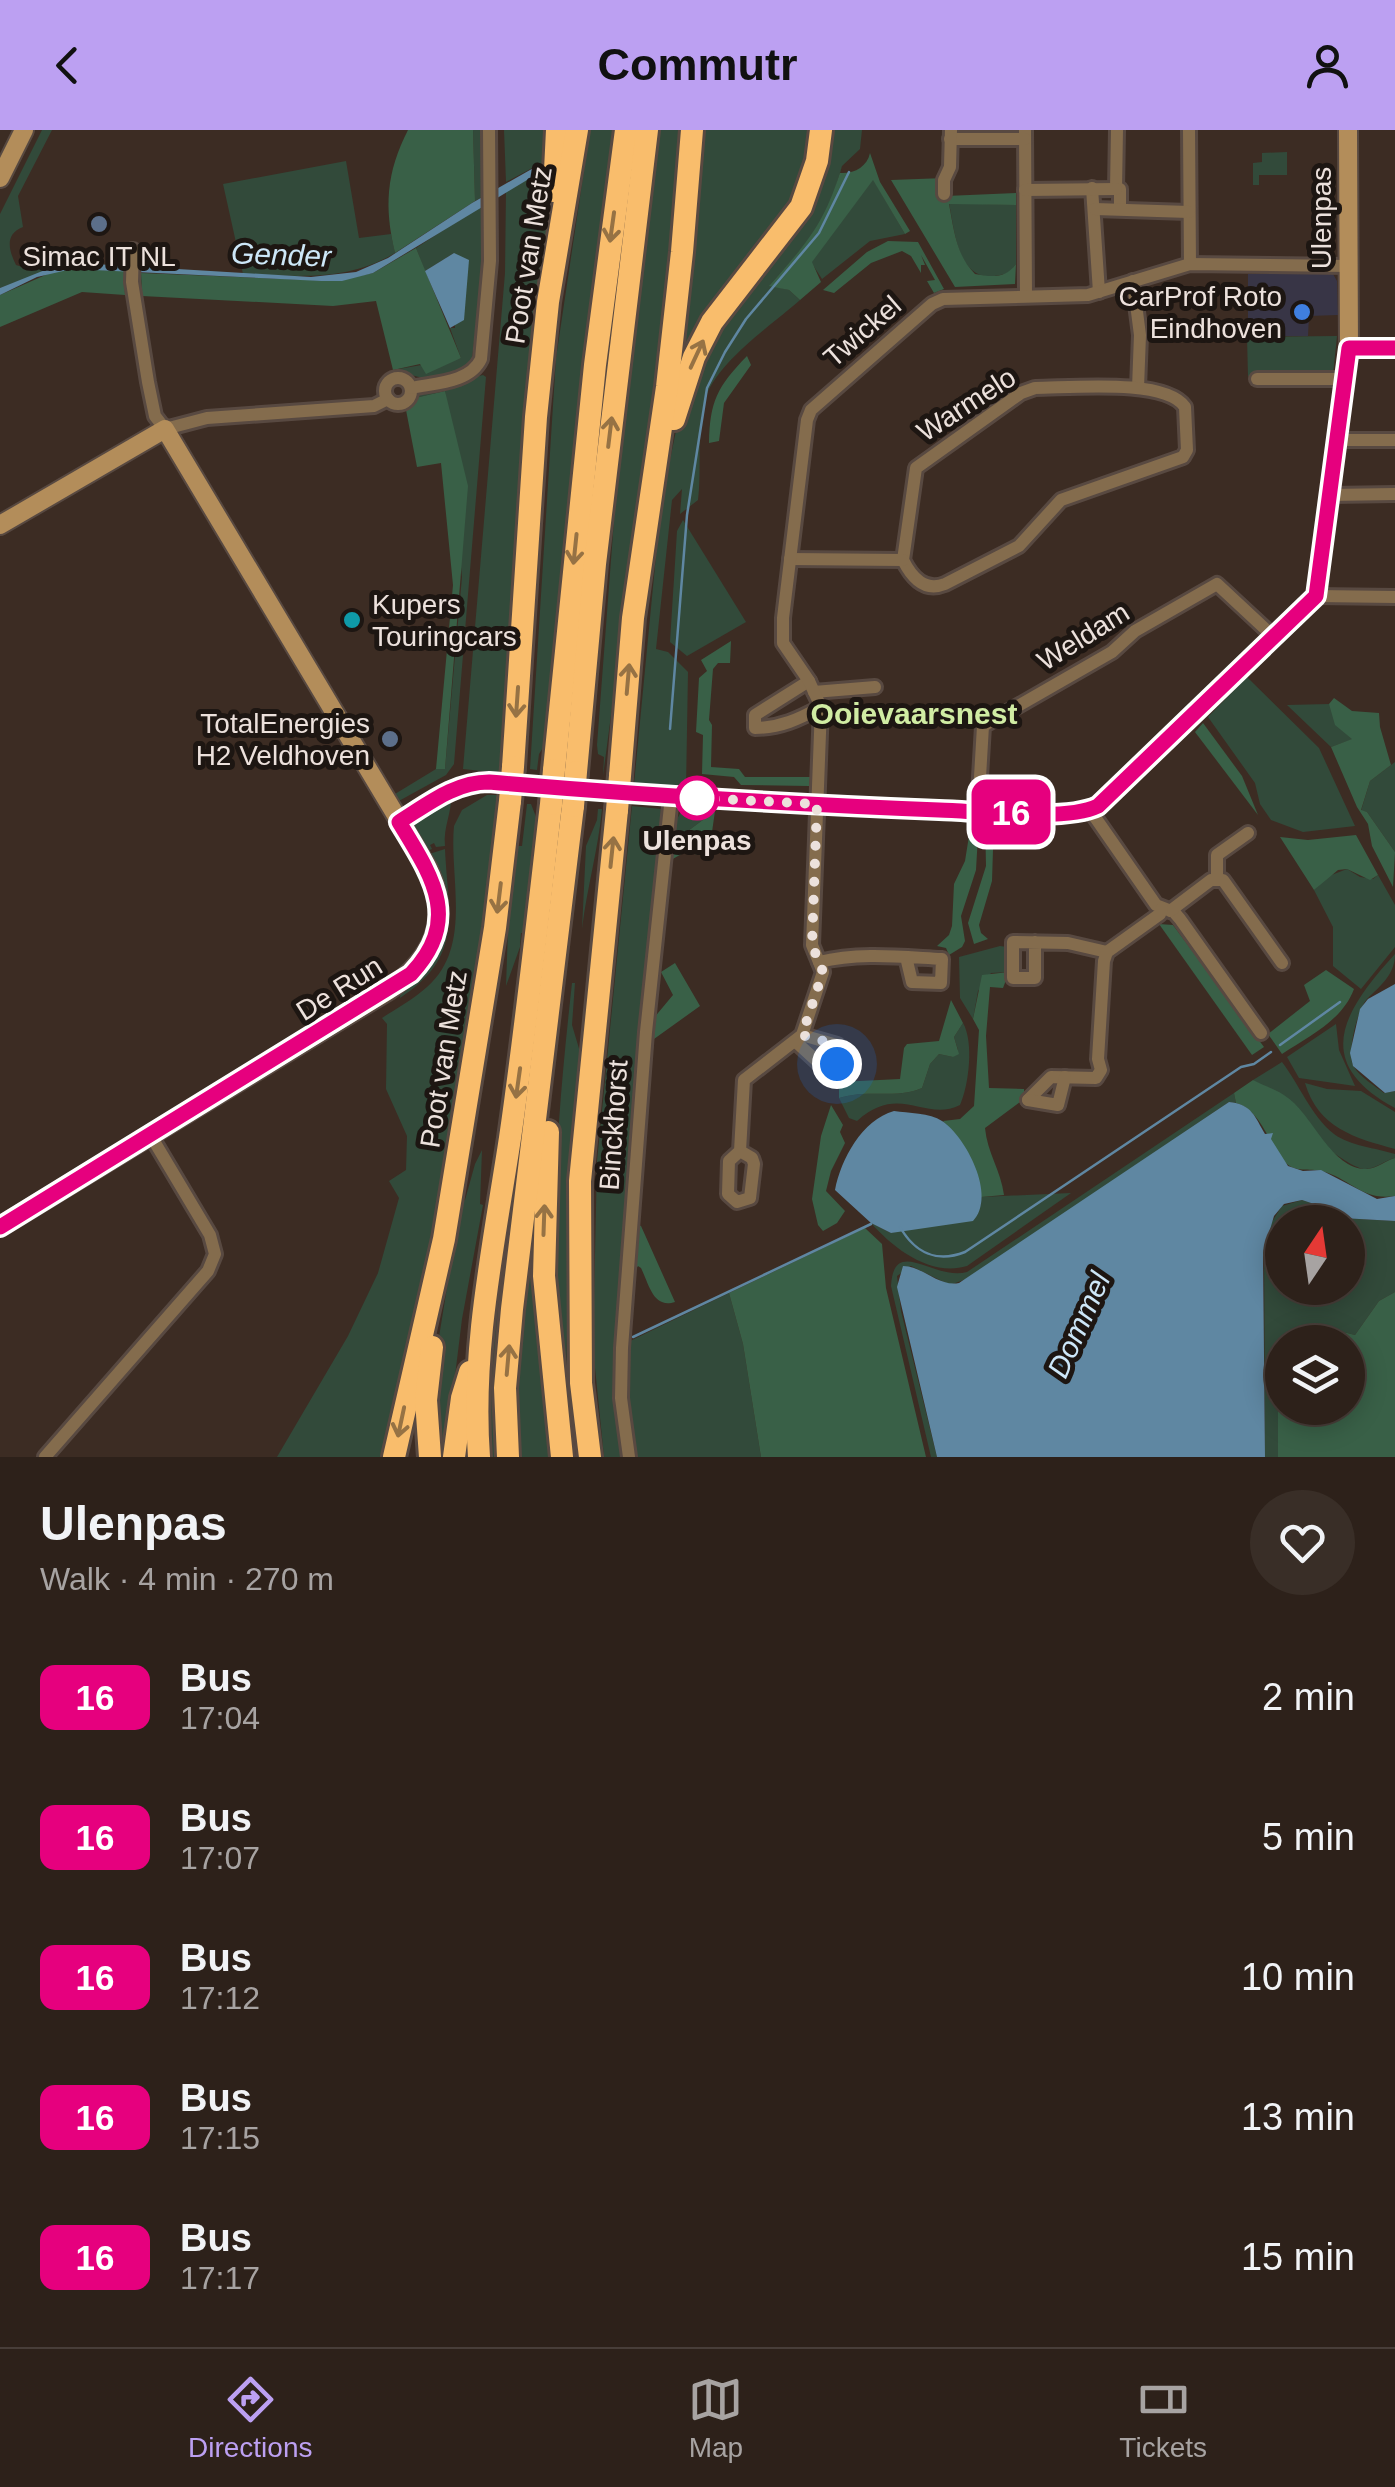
<!DOCTYPE html>
<html lang="en">
<head>
<meta charset="utf-8">
<style>
	body { margin:0; font-family:Helvetica,sans-serif; background:#392e27; color:#f1f3f6; height:100vh; display:flex; flex-direction:column; font-size:38px; white-space:nowrap }
	* { box-sizing:border-box; margin:0 }
	p { font-size:32px; color:#a7a3a2 }
	.icon { flex:none; width:55px; height:55px; fill:none; stroke:currentColor; stroke-width:2; stroke-linecap:round; stroke-linejoin:round }
	.map { position:relative; height:1327px; overflow:hidden }
	.panel { display:flex; flex-direction:column; background:#2d211a; flex:1 }
	.panel>* { flex:none }
	.badge { padding:0 20px; border-radius:15px; font-size:35px; line-height:65px }
	.needle { width:65px; rotate:13deg }
	.tools { position:absolute; left:1265px; top:1075px; display:grid; gap:20px }
	.tools a { display:grid; place-items:center; width:100px; height:100px; border-radius:50%; background:#2d211a; box-shadow:0 5px 25px #0003,0 0 0 2px #483e39; font-size:50px }
	.you { position:absolute; width:50px; height:50px; margin:-25px; border:8px solid #fff; border-radius:50%; background:#1a73e8; box-shadow:0 0 0 15px #1a73e833 }
	.map>.badge { position:absolute; translate:-50% -50%; box-shadow:0 0 0 5px #fff }
	.round { display:grid; place-items:center; flex:none; width:105px; height:105px; border-radius:52px; background:#392e27 }
	.headline { display:flex; align-items:center; justify-content:space-between; height:170px; padding:0 40px }
	h1 { font-size:48px; font-weight:700; line-height:75px }
	ul { padding:0; list-style:none }
	li { display:flex; align-items:center; gap:30px; height:140px; padding:0 40px }
	li div { flex:1 }
	li b { display:block; font-size:38px }
	li em { font-style:normal }
	li .badge { min-width:110px; font-weight:700; text-align:center }
	header { display:flex; justify-content:space-between; align-items:center; height:130px; padding:0 40px; background:#bca0f2; color:#111; font-size:45px; font-weight:700 }
	.tab-bar { display:flex; justify-content:space-around; align-items:center; height:140px; border-top:2px solid #483e39; background:#2d211a; font-size:28px; color:#a7a3a2 }
	.tab-bar a { display:grid; justify-items:center; gap:5px }
	.tab-bar .active { color:#bca0f2 }
	.map>svg:first-child { display:block }
	.commercial { fill:#383546 }
	.green { fill:#324a3a; fill-rule:evenodd }
	.forest { fill:#396047 }
	.water { fill:#5f87a2 }
	.lines { fill:none; stroke-linecap:round; stroke-linejoin:round }
	.stream { stroke:#5f87a2; stroke-width:2.5 }
	.street-casing { stroke:#584941; stroke-width:18 }
	.secondary-casing { stroke:#584941; stroke-width:22 }
	.highway-casing { stroke:#584941; stroke-width:28 }
	.street { stroke:#846c4d; stroke-width:12 }
	.secondary { stroke:#b38d5a; stroke-width:18 }
	.highway { stroke:#f9bd6c; stroke-width:22 }
	.highway-bridge-casing { stroke:#584941; stroke-width:28; stroke-linecap:butt }
	.highway-bridge { stroke:#f9bd6c; stroke-width:22 }
	.oneway { stroke:#967244 }
	.line-casing { stroke:#fff; stroke-width:22 }
	.line { stroke:#e6007e; stroke-width:15 }
	.walk { stroke:#ece1dc; stroke-width:10; stroke-dasharray:0 18 }
	.service-dot { fill:#5c6f8a; stroke:#1d1612; stroke-width:4 }
	.shop-dot { fill:#3f7fe0; stroke:#1d1612; stroke-width:4 }
	.culture-dot { fill:#0f9aa8; stroke:#1d1612; stroke-width:4 }
	.stop-dot { fill:#fff; stroke:#e6007e; stroke-width:5 }
	.labels { text-anchor:middle; stroke-width:10; stroke-linejoin:round; paint-order:stroke }
	.street-label { font-size:28px; fill:#ece1dc; stroke:#1d1612 }
	.poi-label { font-size:28px; fill:#ece1dc; stroke:#1d1612; text-anchor:end }
	.stop-label { font-size:28px; font-weight:bold; fill:#ece1dc; stroke:#1d1612 }
	.water-label { font-size:30px; font-style:italic; fill:#cde7f8; stroke:#1d1612 }
	.neighbourhood-label { font-size:30px; font-weight:bold; fill:#d0eca3; stroke:#1d1612 }
</style>
</head>
<body>
<header><svg class="icon" aria-label="back" viewBox="0 0 24 24"><path d="M15 5l-7 7 7 7"/></svg>Commutr<svg class="icon" aria-label="person" viewBox="0 0 24 24"><circle cx="12" cy="8" r="4"/><path d="M4 21q1-7 8-7t8 7"/></svg></header>
<div class="map">
<svg width="1395" height="1327" viewBox="0 0 1395 1327">
	<rect width="100%" height="100%" fill="#3c2c23"/>
	<path class="commercial" d="M1248,144H1333L1337,151L1338,185L1309,186L1308,206H1248Z"/>
	<g class="green">
		<path d="M42,0H52L18,66L23,97C4,104 9,121 16,135L29,139L50,135L51,139L0,158V84Z"/>
		<path d="M473,0H482L484,66L475,71Z"/>
		<path d="M504,0H552L553,44L529,280L500,643L463,639L505,143L506,60L536,44V36L506,52Z"/>
		<path d="M590,0H613L584,234L546,613L539,624L537,640L530,639L556,228Z"/>
		<path d="M660,0H682L672,122L603,646L604,627L598,624L597,615L615,377Z"/>
		<path d="M703,0H817L806,54L672,258Z"/>
		<path d="M825,0H862L860,19L842,36L830,76L808,112L770,155L789,160L800,170C772,195 715,233 705,270C696,302 702,338 698,370L680,384L682,359L672,370L656,519L668,522L688,542L686,658L634,654L661,374L680,281L698,229L790,100Z"/>
		<path d="M1287,22V45H1259V55H1253V33L1262,32V23Z"/>
		<path d="M346,31L359,108L391,104L395,123C347,152 297,146 243,144L223,54Z"/>
		<path d="M873,49L905,104L870,111L822,149L811,132Z"/>
		<path d="M485,73L484,126L472,229L460,240L426,249L393,240L461,228L450,198H455L454,123L425,141L416,118Z"/>
		<path d="M949,73L1016,75V134L1010,142C959,162 956,109 949,73Z"/>
		<path d="M1337,206L1333,245L1248,246L1247,207Z"/>
		<path d="M483,245L486,247L454,634L446,645L397,672L390,667L436,639H445L462,447L445,261L415,268L427,259Z"/>
		<path d="M683,390L746,492L687,526L670,512L677,401Z"/>
		<path d="M1247,547L1319,618L1355,696L1303,702L1271,690L1260,674L1255,653L1208,587Z"/>
		<path d="M1329,574L1353,609L1331,617L1287,575Z"/>
		<path d="M1395,632V722L1367,682L1361,681L1370,651Z"/>
		<path d="M487,665H498L499,679L487,779L471,861L466,929L444,1061L387,1327H277L348,1206L378,1143L399,1068L389,1051L406,1040L407,1006L386,959L387,894L382,888C397,878 414,869 427,857C473,817 449,747 454,696L462,680Z"/>
		<path d="M451,666C452,683 443,697 445,716L436,717L434,713L430,715L432,719L425,722L415,700V692Z"/>
		<path d="M527,674H531L538,692L525,803H521L520,817L506,856L508,800L505,799L514,716H522Z"/>
		<path d="M632,676L661,679L663,687L626,1094L624,1327H604L593,1218L597,1031Z"/>
		<path d="M683,678L715,681L669,715L672,688L677,689Z"/>
		<path d="M598,679H602C598,721 587,757 582,799L586,716L597,690Z"/>
		<path d="M445,719C448,786 464,826 400,868L401,858L437,816L426,725Z"/>
		<path d="M1347,739L1360,747L1373,749L1378,745L1395,775V817L1361,859L1333,836V797L1314,760L1329,746Z"/>
		<path d="M1000,816L1007,817L1009,842L991,843L978,861L973,889L960,868L959,827Z"/>
		<path d="M1395,824C1395,845 1380,856 1367,869C1357,880 1346,925 1354,937C1360,947 1375,956 1384,963L1395,961V978C1310,932 1344,880 1395,824Z"/>
		<path d="M572,853H575L572,895L583,932L569,1111L566,1253C546,1115 557,990 572,853Z"/>
		<path d="M963,893C974,912 969,955 960,975C925,993 900,952 857,991L849,988L839,968C866,959 898,969 922,958L930,934L939,924L953,927L958,920L954,907Z"/>
		<path d="M1336,894L1339,920L1355,956L1299,948L1287,927Z"/>
		<path d="M532,905L502,1327H486L484,1246Z"/>
		<path d="M1282,932C1299,954 1311,986 1334,1004C1350,1016 1376,1018 1395,1024V1028C1386,1030 1375,1039 1366,1039C1342,1039 1273,969 1253,950Z"/>
		<path d="M1305,953L1327,959L1361,961L1395,982V1019C1355,1008 1318,998 1305,953Z"/>
		<path d="M1234,963L1236,973L1229,972L969,1148L950,1155L911,1136L897,1146L901,1181L937,1327H931L891,1156C894,1105 933,1151 967,1142Z"/>
		<path d="M482,1020L480,1074L483,1075L462,1189L445,1327H434L433,1244L461,1071L465,1070L475,1034Z"/>
		<path d="M1071,1063L967,1136C931,1147 894,1119 871,1093L891,1103L981,1075V1067Z"/>
		<path d="M1302,1070L1323,1077L1341,1088L1395,1091V1162L1379,1171L1355,1205L1335,1200L1333,1212H1282V1254L1278,1252V1327H1265L1264,1113L1268,1098L1282,1076ZM1282,1092H1348V1158H1282Z"/>
		<path d="M538,1077L557,1327H521C514,1244 524,1159 538,1077Z"/>
		<path d="M729,1163L743,1214L761,1327H634L626,1267L628,1212Z"/>
	</g>
	<g class="forest">
		<path d="M408,0H473L475,71L395,123C384,77 386,43 408,0Z"/>
		<path d="M870,23L880,52L910,101L905,104L873,50L812,132L821,152L800,170L789,160L769,156C808,112 825,93 842,36L840,43C854,44 867,37 870,23Z"/>
		<path d="M945,48L946,66L1016,63V75L949,74C954,100 956,125 975,144C992,147 1005,149 1016,134L1015,154L955,157L891,50Z"/>
		<path d="M888,111L918,112L944,159L934,163L927,151L935,150L921,125L925,135H921V143L911,126L902,121L871,133L834,163L823,160L867,122Z"/>
		<path d="M416,118L461,228L426,244L420,234L393,240L376,171L333,176L142,166L141,143L334,151L373,143Z"/>
		<path d="M72,139L124,141L125,165L82,162L0,197V165L50,143Z"/>
		<path d="M747,226L751,235L724,273L719,311L709,313C710,271 717,257 747,226Z"/>
		<path d="M445,261L468,356L445,639H436L453,455L441,333L417,337L406,280L415,268Z"/>
		<path d="M731,511L730,533H718L713,539L709,590L712,595L711,637L739,639L745,647H810L809,656L741,655L734,647L702,644L703,605L696,602L699,548L707,541L701,530Z"/>
		<path d="M1334,568L1352,581L1379,583L1380,597L1391,635L1370,651L1361,680L1367,682L1395,722L1393,757L1372,716L1368,694L1357,677L1331,617L1352,609L1335,595L1329,574Z"/>
		<path d="M1203,593L1242,646L1258,685L1195,602Z"/>
		<path d="M715,681L709,723L704,726L685,722L671,730L669,715Z"/>
		<path d="M972,687L979,688L976,740L961,786L965,811L962,817L949,825L946,818L937,816L949,805L952,796L954,754L965,731Z"/>
		<path d="M985,688H994L992,751L979,795L981,803L988,809L974,814L968,793L986,736Z"/>
		<path d="M1356,705L1378,745L1370,750L1347,739L1338,740L1314,760L1280,707L1308,710Z"/>
		<path d="M1159,794L1173,795L1264,917L1252,925Z"/>
		<path d="M675,833L700,876L654,909L643,1034L638,1036L653,889L673,865L661,842Z"/>
		<path d="M1326,840L1354,859C1342,891 1309,906 1282,924L1268,904L1310,871L1304,855Z"/>
		<path d="M1009,842L1003,858L990,857L986,906L989,958L1024,959V969L985,998C987,1022 1001,1041 1004,1065L981,1067C975,1035 963,1015 943,991L960,989L974,976L979,900L973,889L982,845Z"/>
		<path d="M951,870L963,893L954,907L959,924L953,927L939,924L930,934L922,958C898,969 866,959 839,968V952L900,949L904,918L907,914L939,911Z"/>
		<path d="M1253,950C1264,956 1278,960 1288,968C1313,986 1332,1040 1367,1039C1376,1039 1387,1030 1395,1028V1066C1362,1071 1351,1049 1322,1041C1309,1038 1295,1043 1285,1032C1269,1014 1260,979 1236,973L1234,963Z"/>
		<path d="M831,975L843,995L840,1002L845,1013L831,1041L826,1061L845,1081L837,1093L823,1101L818,1095L812,1069L821,1006Z"/>
		<path d="M638,1095L641,1096L675,1172C653,1179 649,1154 641,1138L638,1136L634,1142Z"/>
		<path d="M865,1098L882,1114L886,1158L926,1327H761L743,1214L729,1163Z"/>
		<path d="M1395,1162V1327H1278V1250L1282,1254V1278H1348V1212H1333L1335,1200L1355,1205L1379,1171Z"/>
	</g>
	<g class="water">
		<path d="M537,36V44L373,143L342,151H321L72,139L37,147L0,165V158L45,140L95,134L311,147L356,142L388,128L472,73Z"/>
		<path d="M454,123L469,130L464,190L450,198L425,141Z"/>
		<path d="M1395,854V961L1385,963L1353,936L1350,923L1360,879L1368,869Z"/>
		<path d="M1229,972C1252,974 1255,987 1265,1004L1273,1003L1271,1009L1288,1036L1303,1041L1321,1040L1377,1069L1395,1066V1091L1341,1088L1323,1077L1302,1070L1284,1074L1274,1086L1263,1123L1265,1327H937L897,1157L903,1136C923,1136 938,1157 959,1153Z"/>
		<path d="M894,981C908,983 930,983 942,991C966,1007 997,1066 973,1091L891,1103L871,1093L835,1060C841,1029 862,990 894,981Z"/>
	</g>
	<g class="lines">
		<g class="stream">
			<path d="M670,599L687,385L707,258L725,222L746,189L819,103L849,42"/>
			<path d="M1280,915L1340,872"/>
			<path d="M900,1097C915,1123 937,1133 965,1122L1241,937L1254,934L1271,922"/>
			<path d="M633,1207L871,1094"/>
		</g>
		<defs>
			<g id="street">
				<path d="M1025,0L1026,166"/>
				<path d="M1117,0L1116,59H1120V79"/>
				<path d="M1189,0L1190,134"/>
				<path d="M950,9H1025"/>
				<path d="M1092,58L1099,162"/>
				<path d="M1025,60L1116,59"/>
				<path d="M944,64V50L950,37L951,0"/>
				<path d="M1095,79L1189,82"/>
				<path d="M133,120L132,152L148,252L155,286L165,299L207,288L374,276L388,269"/>
				<path d="M1133,151L1140,205L1138,258"/>
				<circle cx="398" cy="261" r="13"/>
				<path d="M1257,249H1345"/>
				<path d="M411,258C434,253 470,253 481,229L490,131L489,0"/>
				<path d="M1035,258C1069,258 1165,248 1185,277L1187,320L1183,327L1061,370L1019,416L945,454C925,462 912,448 903,430L916,338L1021,263Z"/>
				<path d="M1337,310H1395"/>
				<path d="M1330,365L1395,364"/>
				<path d="M790,429L903,430"/>
				<path d="M1316,466L1395,467"/>
				<path d="M809,551L755,585V598C780,598 799,589 821,577"/>
				<path d="M814,562L875,557"/>
				<path d="M736,671L1075,683L1090,680L1105,671L1316,466L1349,218"/>
				<path d="M1090,680L1156,775L1174,782L1180,789L1261,903"/>
				<path d="M978,681L983,596L1112,522L1135,501L1217,454L1274,507"/>
				<path d="M399,691L446,663L474,652L671,667L646,902L622,1218L621,1268L629,1327"/>
				<path d="M1217,749V725L1248,703"/>
				<path d="M1170,781L1211,750H1223L1282,833"/>
				<path d="M1035,812V848H1013V812L1068,813L1107,822"/>
				<path d="M819,832C859,822 902,827 942,829L941,853L912,852L906,827"/>
				<path d="M796,912L831,944L837,934V915L802,905"/>
				<path d="M1028,970L1051,947L1096,948L1101,940L1098,929L1104,831L1107,822L1160,784L1162,778"/>
				<path d="M1028,970L1058,975L1065,947"/>
				<path d="M740,1021L752,1028L754,1034L750,1068L737,1072L728,1064L729,1031L740,1021L744,950L802,905L823,842L812,815L821,577L809,551L783,513V488L807,290L811,280L932,174L943,169L1088,165L1190,134L1348,136"/>
				<path d="M45,1327L208,1141L215,1124L210,1105L151,1006"/>
			</g>
			<g id="secondary">
				<path d="M1348,0L1349,218H1395"/>
				<path d="M0,48L24,0"/>
				<path d="M0,395L165,299L428,739C452,791 433,828 389,860L0,1097"/>
			</g>
			<g id="highway">
				<path d="M554,61L557,0"/>
				<path d="M674,289L694,227L712,192L801,77L817,31L821,0"/>
				<path d="M513,637L536,287L548,172L577,0"/>
				<path d="M554,640L595,235L626,0"/>
				<path d="M576,642L595,434L647,0"/>
				<path d="M620,646L633,488L667,257L682,122L692,0"/>
				<path d="M548,1002L544,1146L562,1327"/>
				<path d="M394,1327L444,1109L495,798L510,671"/>
				<path d="M430,1327L426,1270L432,1217"/>
				<path d="M454,1327L462,1268L470,1242"/>
				<path d="M479,1327C471,1219 494,1114 510,1008C526,897 538,786 551,674"/>
				<path d="M508,1327L505,1258L512,1179L573,676"/>
				<path d="M590,1327L581,1253L580,1051L617,680"/>
			</g>
		</defs>
		<use href="#street" class="street-casing"/>
		<use href="#secondary" class="secondary-casing"/>
		<use href="#highway" class="highway-casing"/>
		<use href="#street" class="street"/>
		<use href="#secondary" class="secondary"/>
		<use href="#highway" class="highway"/>
		<defs>
			<g id="highway-bridge">
				<path d="M510,671L513,637"/>
				<path d="M551,674L554,640"/>
				<path d="M573,676L576,642"/>
				<path d="M617,680L620,646"/>
			</g>
		</defs>
		<use href="#highway-bridge" class="highway-bridge-casing"/>
		<use href="#highway-bridge" class="highway-bridge"/>
	</g>
	<defs><path id="oneway-shaft" d="M-6 0H5M1.5-3L5.5 0L1.5 3" fill="none" stroke-width="1.6" stroke-linecap="round" stroke-linejoin="round" transform="scale(2.5)"/></defs>
	<g class="oneway">
		<use href="#oneway-shaft" transform="translate(612 97) rotate(98)"/>
		<use href="#oneway-shaft" transform="translate(697 224) rotate(-65)"/>
		<use href="#oneway-shaft" transform="translate(610 302) rotate(-83)"/>
		<use href="#oneway-shaft" transform="translate(575 419) rotate(96)"/>
		<use href="#oneway-shaft" transform="translate(628 549) rotate(-85)"/>
		<use href="#oneway-shaft" transform="translate(517 572) rotate(94)"/>
		<use href="#oneway-shaft" transform="translate(612 722) rotate(-84)"/>
		<use href="#oneway-shaft" transform="translate(499 768) rotate(97)"/>
		<use href="#oneway-shaft" transform="translate(518 953) rotate(98)"/>
		<use href="#oneway-shaft" transform="translate(544 1090) rotate(-88)"/>
		<use href="#oneway-shaft" transform="translate(508 1230) rotate(-85)"/>
		<use href="#oneway-shaft" transform="translate(401 1292) rotate(102)"/>
	</g>
	<g class="lines">
		<defs>
			<path id="line" d="M0,1097L411,844C463,789 431,745 399,692C428,674 455,652 489,652C639,665 789,674 939,680C979,681 1065,692 1098,676L1316,466L1349,218H1395"/>
		</defs>
		<use href="#line" class="line-casing"/>
		<use href="#line" class="line"/>
		<path class="walk" d="M697,668L817,674L812,815L823,842L802,905L837,915V934"/>
	</g>
	<g class="service-dot">
		<circle cx="99" cy="94" r="10"/>
		<circle cx="390" cy="609" r="10"/>
	</g>
	<circle class="shop-dot" cx="1302" cy="182" r="10"/>
	<circle class="culture-dot" cx="352" cy="490" r="10"/>
	<circle class="stop-dot" cx="697" cy="668" r="20"/>
	<g class="labels">
		<g class="street-label">
			<text transform="translate(1321 88) rotate(-90)" y="10">Ulenpas</text>
			<text transform="translate(528 125) rotate(-81)" y="10">Poot van Metz</text>
			<text transform="translate(862 201) rotate(-41)" y="10">Twickel</text>
			<text transform="translate(966 274) rotate(-33)" y="10">Warmelo</text>
			<text transform="translate(1083 506) rotate(-32)" y="10">Weldam</text>
			<text transform="translate(339 858) rotate(-32)" y="10">De Run</text>
			<text transform="translate(443 929) rotate(-81)" y="10">Poot van Metz</text>
			<text transform="translate(613 995) rotate(-86)" y="10">Binckhorst</text>
		</g>
		<g class="poi-label">
			<text x="99" y="136" text-anchor="middle">Simac IT NL</text>
			<text x="1282" y="176">CarProf Roto<tspan x="1282" dy="32">Eindhoven</tspan></text>
			<text x="372" y="484" text-anchor="start">Kupers<tspan x="372" dy="32">Touringcars</tspan></text>
			<text x="370" y="603">TotalEnergies<tspan x="370" dy="32">H2 Veldhoven</tspan></text>
		</g>
		<g class="stop-label">
			<text x="697" y="720">Ulenpas</text>
		</g>
		<g class="water-label">
			<text transform="translate(281 125) rotate(2)" y="10">Gender</text>
			<text transform="translate(1079 1195) rotate(-66)" y="10">Dommel</text>
		</g>
		<g class="neighbourhood-label">
			<text x="914" y="594">Ooievaarsnest</text>
		</g>
	</g>
</svg>
<div class="tools">
<a><svg class="needle" viewBox="-14 -14 28 28"><path d="M0-13l5 13h-10z" fill="#e53935"/><path d="M0 13l5-13h-10z" fill="#a7a3a2"/></svg></a>
<a><svg class="icon" aria-label="layers" viewBox="0 0 24 24"><path d="M12 4l9 5-9 5-9-5zM3 14l9 5 9-5"/></svg></a>
</div>
<div class="you" style="left:837px;top:934px"></div>
<b class="badge" style="left:1011px;top:682px;background:#e6007e;color:#fff">16</b>
</div>
<section class="panel">
<div class="headline"><div><h1>Ulenpas</h1><p>Walk · 4 min · 270 m</p></div><a class="round"><svg class="icon" aria-label="heart" viewBox="0 0 24 24"><path d="M12 20l-8-8c-3-5 5-10 8-4 3-6 11-1 8 4z"/></svg></a></div>
<ul>
<li><span class="badge" style="background:#e6007e;color:#fff">16</span><div><b>Bus</b><p>17:04</p></div><em>2 min</em></li>
<li><span class="badge" style="background:#e6007e;color:#fff">16</span><div><b>Bus</b><p>17:07</p></div><em>5 min</em></li>
<li><span class="badge" style="background:#e6007e;color:#fff">16</span><div><b>Bus</b><p>17:12</p></div><em>10 min</em></li>
<li><span class="badge" style="background:#e6007e;color:#fff">16</span><div><b>Bus</b><p>17:15</p></div><em>13 min</em></li>
<li><span class="badge" style="background:#e6007e;color:#fff">16</span><div><b>Bus</b><p>17:17</p></div><em>15 min</em></li>
</ul>
</section>
<nav class="tab-bar">
<a class="active"><svg class="icon" aria-label="directions" viewBox="0 0 24 24"><path d="M12 3l9 9-9 9-9-9zM9 14v-3h6M13 9l2 2-2 2"/></svg>Directions</a>
<a><svg class="icon" aria-label="map" viewBox="0 0 24 24"><path d="M3 6l6-2 6 2 6-2v14l-6 2-6-2-6 2zM9 4v14M15 6v14"/></svg>Map</a>
<a><svg class="icon" aria-label="tickets" viewBox="0 0 24 24"><path d="M3 7h18v10H3zM15 7v10"/></svg>Tickets</a>
</nav>
</body>
</html>
